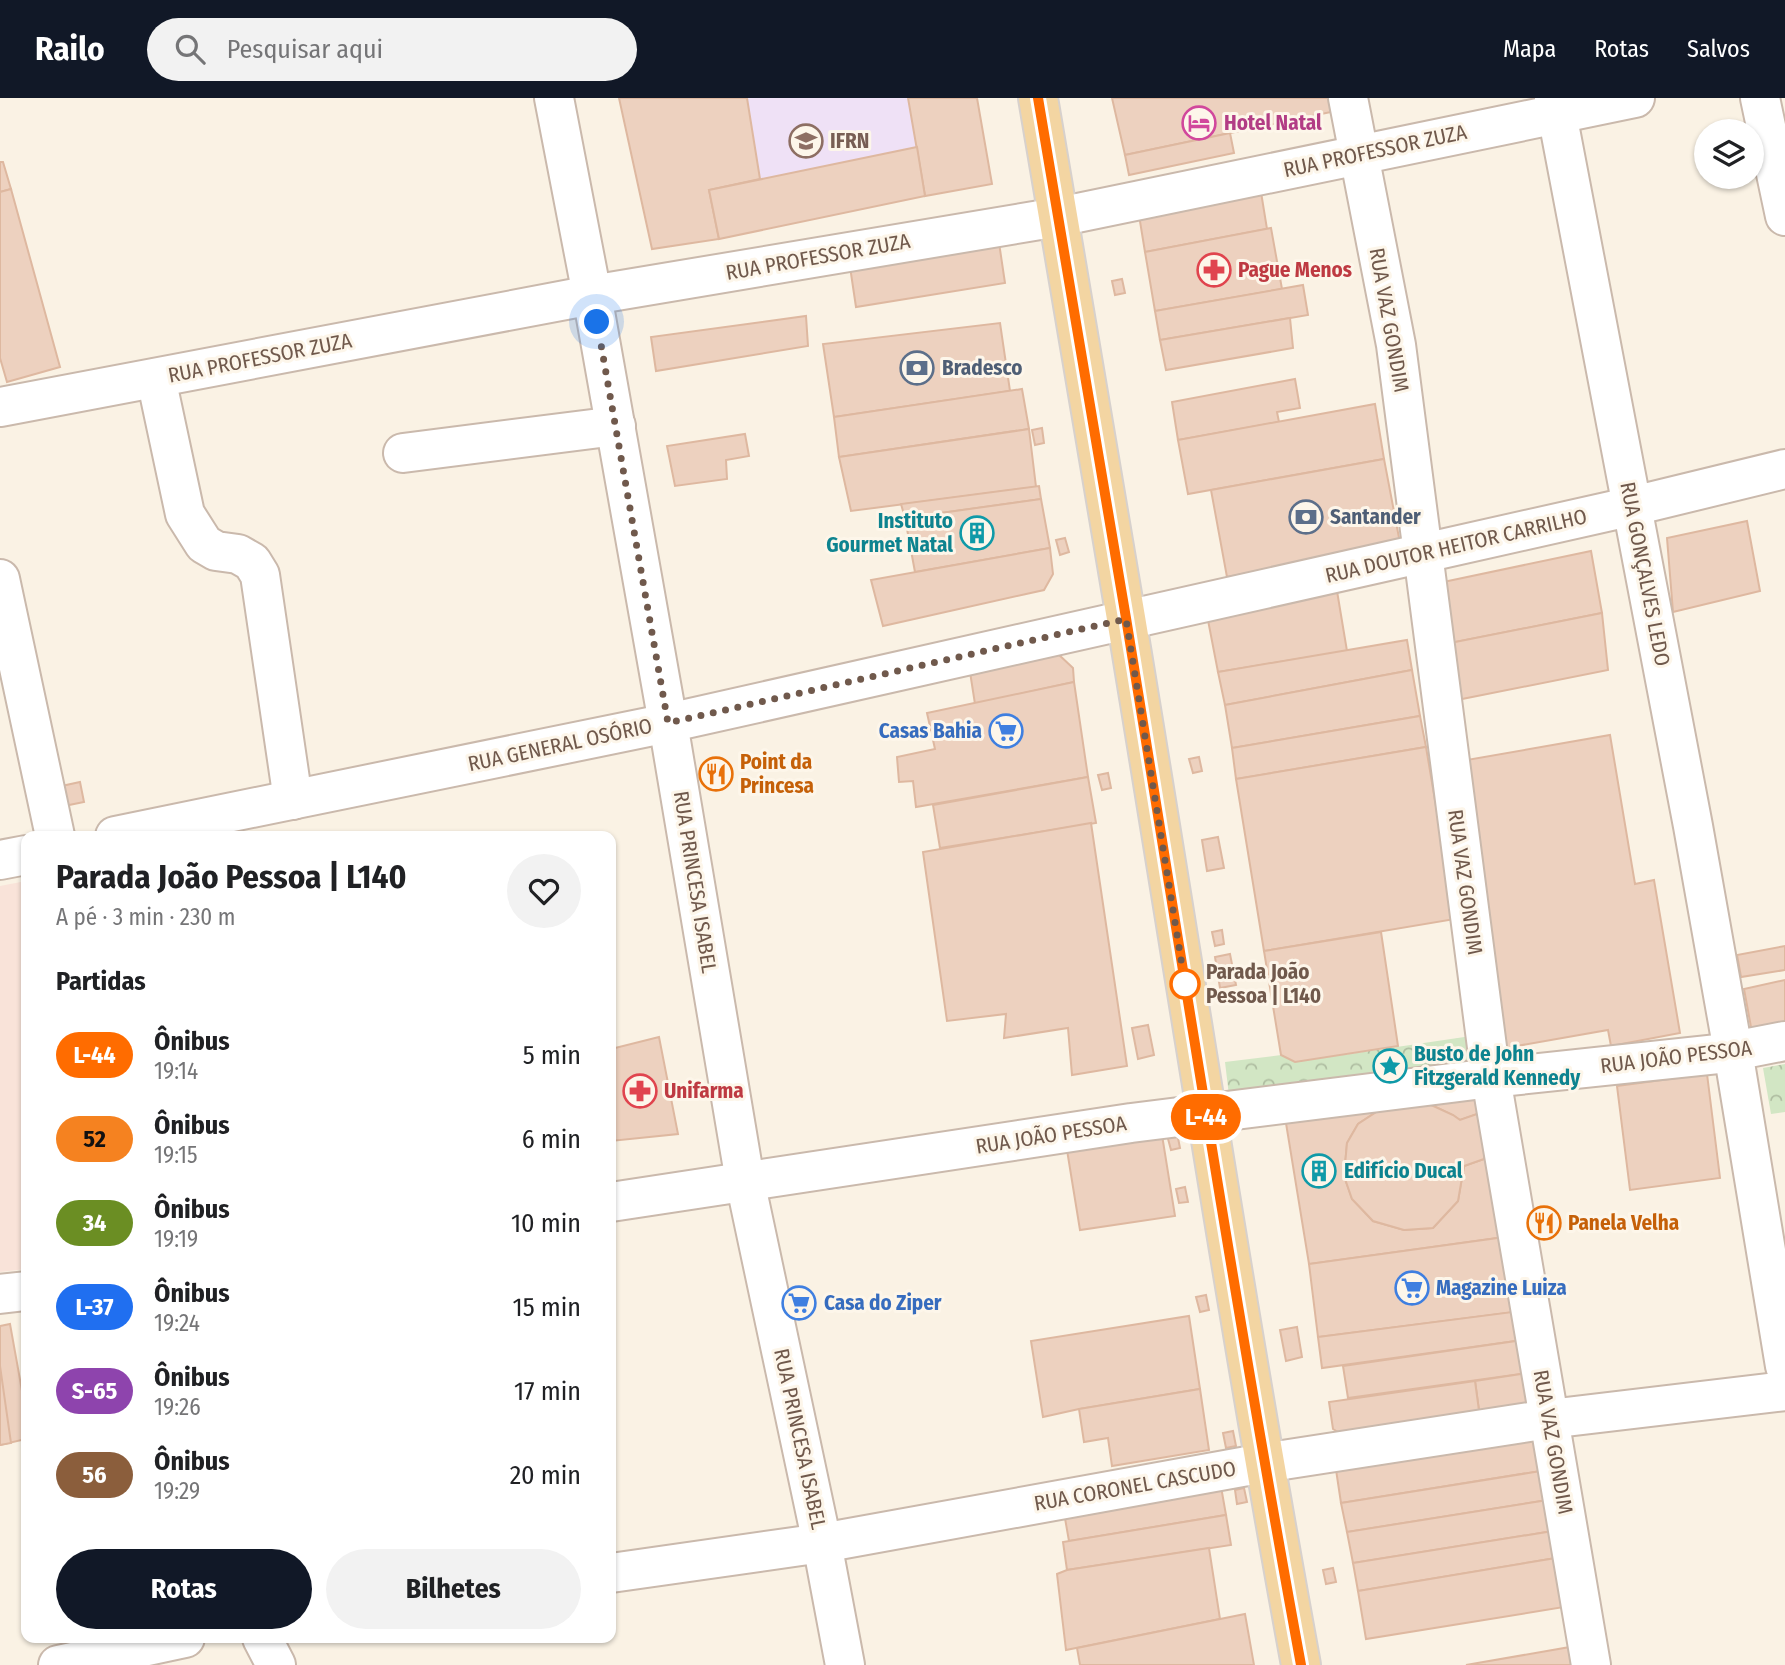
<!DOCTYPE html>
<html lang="pt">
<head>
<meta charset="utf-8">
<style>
	body { margin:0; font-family:"Fira Sans Condensed",sans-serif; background:#f2f2f2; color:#202124; height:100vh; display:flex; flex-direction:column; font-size:26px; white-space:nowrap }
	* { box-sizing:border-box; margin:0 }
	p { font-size:23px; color:#757577 }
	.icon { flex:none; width:38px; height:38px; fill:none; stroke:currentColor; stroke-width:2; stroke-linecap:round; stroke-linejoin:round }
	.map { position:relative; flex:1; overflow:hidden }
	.side { position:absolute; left:21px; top:733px; width:595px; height:812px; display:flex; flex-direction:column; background:#fff; border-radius:14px; box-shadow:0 2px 5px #0004 }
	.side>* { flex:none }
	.badge { padding:0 14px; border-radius:23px; font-size:24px; line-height:46px }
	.fabs { position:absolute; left:1694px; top:21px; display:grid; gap:14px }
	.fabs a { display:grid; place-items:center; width:70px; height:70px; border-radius:50%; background:#fff; box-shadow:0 2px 5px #0004; font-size:35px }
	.you { position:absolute; width:35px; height:35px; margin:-18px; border:5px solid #fff; border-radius:50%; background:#1a73e8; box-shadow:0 0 0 10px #1a73e833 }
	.map>.badge { position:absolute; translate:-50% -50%; box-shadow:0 0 0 4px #fff }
	h2 { padding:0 35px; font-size:26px; line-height:63px }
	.round { display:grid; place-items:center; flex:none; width:74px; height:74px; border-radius:37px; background:#f2f2f2 }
	.overview { display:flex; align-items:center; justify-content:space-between; height:119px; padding:0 35px }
	h1 { font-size:33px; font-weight:700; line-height:52px }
	.primary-button { display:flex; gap:14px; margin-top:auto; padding:14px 35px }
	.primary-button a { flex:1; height:80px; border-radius:42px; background:#111827; color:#fff; font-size:28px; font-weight:700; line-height:80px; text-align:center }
	.primary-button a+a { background:#f2f2f2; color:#202124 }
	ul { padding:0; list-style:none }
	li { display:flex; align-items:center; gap:21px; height:84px; padding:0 35px }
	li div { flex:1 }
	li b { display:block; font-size:26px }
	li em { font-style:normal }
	li .badge { min-width:77px; font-weight:700; text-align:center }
	header { display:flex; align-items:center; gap:42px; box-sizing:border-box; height:98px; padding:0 35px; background:#111827; color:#fff }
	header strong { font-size:33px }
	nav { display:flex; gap:38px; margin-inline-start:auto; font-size:24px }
	.search { width:490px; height:63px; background:#f2f2f2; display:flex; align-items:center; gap:18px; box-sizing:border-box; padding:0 24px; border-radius:38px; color:#757577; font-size:26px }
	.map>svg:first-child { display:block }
	.commercial { fill:#f9e3d9 }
	.education { fill:#efe1f6 }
	.park { fill:url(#park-crowns) }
	.building { fill:#edd1bf; stroke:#deb8a0; stroke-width:2; fill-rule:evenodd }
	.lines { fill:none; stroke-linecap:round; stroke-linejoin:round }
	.minor-casing { stroke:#cab9ac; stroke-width:42 }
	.major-casing { stroke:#d7d1cd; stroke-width:42 }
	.minor { stroke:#fff; stroke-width:38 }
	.major { stroke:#f3d5a2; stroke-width:38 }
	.line-casing { stroke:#fff; stroke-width:16 }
	.line { stroke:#ff6c00; stroke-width:10 }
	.walk { stroke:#70594c; stroke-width:7; stroke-dasharray:0 12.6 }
	.stop-dot { fill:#fff; stroke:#ff6c00; stroke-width:3.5 }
	.labels { text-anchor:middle; stroke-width:6; stroke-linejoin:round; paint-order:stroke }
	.hotel-label { font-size:21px; font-weight:bold; fill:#b23c85; stroke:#fdf6ea; text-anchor:start }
	.education-label { font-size:21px; font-weight:bold; fill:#785e54; stroke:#fdf6ea; text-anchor:start }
	.street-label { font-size:21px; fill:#70594c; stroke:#fdf6ea }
	.health-label { font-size:21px; font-weight:bold; fill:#be3a42; stroke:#fdf6ea; text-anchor:start }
	.service-label { font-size:21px; font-weight:bold; fill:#4e5e75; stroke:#fdf6ea; text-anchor:start }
	.culture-label { font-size:21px; font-weight:bold; fill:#0d838f; stroke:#fdf6ea; text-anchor:start }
	.shop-label { font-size:21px; font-weight:bold; fill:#366cbe; stroke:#fdf6ea; text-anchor:start }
	.food-label { font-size:21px; font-weight:bold; fill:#c56008; stroke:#fdf6ea; text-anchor:start }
	.stop-label { font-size:21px; font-weight:bold; fill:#70594c; stroke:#fdf6ea; text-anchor:start }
</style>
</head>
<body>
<header>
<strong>Railo</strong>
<div class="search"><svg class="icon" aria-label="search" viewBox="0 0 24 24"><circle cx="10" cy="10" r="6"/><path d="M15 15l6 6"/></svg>Pesquisar aqui</div>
<nav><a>Mapa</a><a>Rotas</a><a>Salvos</a></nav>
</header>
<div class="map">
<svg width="1785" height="1567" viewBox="0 0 1785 1567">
	<defs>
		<pattern id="park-crowns" width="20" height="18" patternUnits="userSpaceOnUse" patternTransform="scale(1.75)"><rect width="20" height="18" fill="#d2e6c4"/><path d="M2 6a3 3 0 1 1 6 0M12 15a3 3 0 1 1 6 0" fill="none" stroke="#afbda1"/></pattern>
	</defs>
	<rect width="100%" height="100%" fill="#faf2e4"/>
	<path class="commercial" d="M26,783V1171L0,1174V788Z"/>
	<path class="education" d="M619,0H977L992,86L925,98L719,141L652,151Z"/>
	<g class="park">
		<path d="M1478,937L1483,973L1230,1006L1225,964L1281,957L1295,964Z"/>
		<path d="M1785,966V1014L1771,1016L1763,970Z"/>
	</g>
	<g class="building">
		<path d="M619,0H747L760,81L709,92L719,141L652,151Z"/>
		<path d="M908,0H977L992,86L925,98Z"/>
		<path d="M1112,0H1329L1331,14L1125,57Z"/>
		<path d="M1230,35L1234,55L1129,77L1125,57Z"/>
		<path d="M917,49L925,98L719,141L709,92Z"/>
		<path d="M0,64H3L11,91L0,94Z"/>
		<path d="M1260,88L1267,131L1145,154L1138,111Z"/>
		<path d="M11,91L60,269L7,284L0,260V94Z"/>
		<path d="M1271,130L1282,191L1155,213L1145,154Z"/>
		<path d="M998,138L1005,185L856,209L849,162Z"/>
		<path d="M1122,181L1125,195L1115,197L1112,183Z"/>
		<path d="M1303,187L1308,217L1160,242L1155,213Z"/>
		<path d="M806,218L808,248L656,273L651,239Z"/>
		<path d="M1290,220L1293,250L1166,272L1160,242Z"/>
		<path d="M1000,225L1010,293L834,319L823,246Z"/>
		<path d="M1295,281L1300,310L1277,314L1279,324L1178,342L1172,304Z"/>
		<path d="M1022,291L1029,331L839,359L834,319Z"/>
		<path d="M1375,306L1384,361L1188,396L1178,342Z"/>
		<path d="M1042,330L1044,345L1035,347L1032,332Z"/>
		<path d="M1029,331L1036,389L851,413L839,359Z"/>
		<path d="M745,336L749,358L726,362L727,381L675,388L667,348Z"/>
		<path d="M1384,361L1400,445L1227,479L1211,392Z"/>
		<path d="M1039,388L1041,401L905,420L901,406Z"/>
		<path d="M1041,401L1050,450L915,474L905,420Z"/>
		<path d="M1747,423L1760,493L1673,514L1667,440Z"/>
		<path d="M1065,440L1069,454L1060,457L1056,442Z"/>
		<path d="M1050,450L1053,476L1044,492L883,528L871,482Z"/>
		<path d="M1591,453L1602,515L1440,547L1429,487Z"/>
		<path d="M1337,493L1347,553L1218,574L1207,517Z"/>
		<path d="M1602,515L1608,572L1447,604L1440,547Z"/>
		<path d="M1407,542L1412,572L1225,607L1218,574Z"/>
		<path d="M1057,555L1073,570L1074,584L975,606L970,574Z"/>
		<path d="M1412,572L1420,618L1232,650L1225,607Z"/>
		<path d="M1074,584L1088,679L916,709L913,683L899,684L897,659L935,651L927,615Z"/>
		<path d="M1420,618L1426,649L1236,681L1232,650Z"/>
		<path d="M1610,637L1635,786L1654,782L1680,935L1611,948L1608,932L1494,952L1461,663Z"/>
		<path d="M1426,649L1455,821L1264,853L1236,681Z"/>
		<path d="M1199,659L1202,673L1193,675L1189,661Z"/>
		<path d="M1108,675L1111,690L1102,692L1098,677Z"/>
		<path d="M1088,679L1096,725L940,750L933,707Z"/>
		<path d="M80,684L84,704L64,708L57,689Z"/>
		<path d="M1091,725L1127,968L1072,977L1068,930L1004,940L1006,916L947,923L923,754Z"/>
		<path d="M1218,739L1224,770L1207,773L1202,742Z"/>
		<path d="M1222,832L1224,846L1215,848L1212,834Z"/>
		<path d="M1381,834L1398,948L1295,964L1281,957L1264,853Z"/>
		<path d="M1785,848V872L1741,879L1737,857Z"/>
		<path d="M1230,856L1236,887L1220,890L1215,859Z"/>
		<path d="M1785,882V935L1753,940L1744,891Z"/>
		<path d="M1148,927L1154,957L1138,961L1132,930Z"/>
		<path d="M659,939L678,1036L611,1043V951Z"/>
		<path d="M1707,976L1720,1080L1630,1092L1617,988Z"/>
		<path d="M1485,987L1505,1139L1309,1166L1285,1019ZM1429,1006L1453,1017L1460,1022L1477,1016L1480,1024L1485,1050L1484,1061L1464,1068L1458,1103L1433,1130L1404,1132L1373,1123L1352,1101L1344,1078L1347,1045L1358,1026L1384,1009Z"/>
		<path d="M1429,1006L1453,1017L1460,1022L1477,1016L1480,1024L1485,1050L1484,1061L1464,1068L1458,1103L1433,1130L1404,1132L1373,1123L1352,1101L1344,1078L1347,1045L1358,1026L1384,1009Z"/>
		<path d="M1177,1035L1180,1050L1171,1052L1167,1037Z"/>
		<path d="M1162,1037L1175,1118L1080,1132L1067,1052Z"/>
		<path d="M1185,1089L1188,1104L1179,1105L1176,1091Z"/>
		<path d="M1505,1139L1515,1214L1318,1239L1309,1166Z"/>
		<path d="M1206,1197L1209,1212L1200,1214L1196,1199Z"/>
		<path d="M1520,1213L1523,1242L1322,1270L1318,1239Z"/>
		<path d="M1189,1218L1200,1291L1079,1311L1043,1319L1031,1243Z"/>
		<path d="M10,1226L26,1315V1341L0,1347V1228Z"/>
		<path d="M1297,1229L1302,1259L1286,1263L1280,1232Z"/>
		<path d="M1523,1242L1528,1275L1348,1300L1343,1268Z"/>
		<path d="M0,1268L11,1345L0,1347Z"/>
		<path d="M1528,1275L1533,1313L1480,1320L1475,1283Z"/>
		<path d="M1475,1283L1480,1320L1348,1340L1333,1331L1329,1304Z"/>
		<path d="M1200,1291L1209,1352L1112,1368L1108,1340L1084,1344L1079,1311Z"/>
		<path d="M1540,1332L1547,1372L1341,1405L1335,1365Z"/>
		<path d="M1233,1333L1236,1348L1226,1350L1223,1335Z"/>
		<path d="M1547,1372L1548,1402L1347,1434L1341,1405Z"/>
		<path d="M1220,1383L1226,1417L1069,1443L1063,1409Z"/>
		<path d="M1244,1390L1247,1404L1237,1406L1235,1392Z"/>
		<path d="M1548,1402L1553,1433L1353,1465L1347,1434Z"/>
		<path d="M1226,1417L1231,1447L1067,1472L1063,1444Z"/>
		<path d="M1553,1433L1556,1460L1358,1493L1353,1465Z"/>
		<path d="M1209,1450L1220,1521L1066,1552L1057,1476L1067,1472Z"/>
		<path d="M1556,1460L1564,1509L1366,1541L1358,1493Z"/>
		<path d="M1333,1470L1336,1484L1326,1486L1323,1472Z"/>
		<path d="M1245,1516L1254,1567H1080L1077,1550Z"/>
		<path d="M1570,1549L1573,1567H1466Z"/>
	</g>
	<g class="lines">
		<defs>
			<g id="minor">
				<path d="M554,0L592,197L668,625L745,1083L822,1445L845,1567"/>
				<path d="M1348,0L1396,247L1491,980L1591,1567"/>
				<path d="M1554,0L1693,728L1733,953L1785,1268"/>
				<path d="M1760,0L1785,118"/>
				<path d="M156,280L185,416L204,446L216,453L238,456L252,464L260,477L293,702"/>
				<path d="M0,309L592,197L1058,119L1635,0"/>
				<path d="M403,355L616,328"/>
				<path d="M0,481L55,738"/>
				<path d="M115,738L668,625L1633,408L1785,371"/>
				<path d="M0,762L26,757"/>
				<path d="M611,1104L1131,1025L1491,980L1718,956L1785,943"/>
				<path d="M0,1196L26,1193"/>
				<path d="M611,1475L822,1445L1264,1365L1549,1321L1785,1293"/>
				<path d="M262,1540L276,1567"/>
				<path d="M58,1567L185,1540"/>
			</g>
			<path id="major" d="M1038,0C1067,173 1097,346 1126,520C1184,869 1237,1219 1301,1567"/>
		</defs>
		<use href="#minor" class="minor-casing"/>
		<use href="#major" class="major-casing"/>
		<use href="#minor" class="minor"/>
		<use href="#major" class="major"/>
	</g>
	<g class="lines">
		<defs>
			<path id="line" d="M1038,0C1066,173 1098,346 1126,520C1183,869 1237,1219 1301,1567"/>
		</defs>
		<use href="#line" class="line-casing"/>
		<use href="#line" class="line"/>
		<path class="walk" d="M597,224L668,625L1126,521L1185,886"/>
	</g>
	<defs>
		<symbol id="hotel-ring" viewBox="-11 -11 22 22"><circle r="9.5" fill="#fdf6ea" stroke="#d1479c" stroke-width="1.5"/><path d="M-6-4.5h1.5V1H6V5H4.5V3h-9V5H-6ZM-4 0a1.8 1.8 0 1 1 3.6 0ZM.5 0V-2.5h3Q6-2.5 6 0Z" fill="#d1479c"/></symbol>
		<symbol id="university-ring" viewBox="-11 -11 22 22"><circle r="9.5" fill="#fdf6ea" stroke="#8d6e63" stroke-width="1.5"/><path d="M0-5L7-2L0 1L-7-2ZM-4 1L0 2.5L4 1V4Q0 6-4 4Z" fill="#8d6e63"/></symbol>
		<symbol id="pharmacy-ring" viewBox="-11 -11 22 22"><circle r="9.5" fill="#fdf6ea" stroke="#e0444e" stroke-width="1.5"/><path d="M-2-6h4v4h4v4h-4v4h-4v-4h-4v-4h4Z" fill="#e0444e"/></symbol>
		<symbol id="bank-ring" viewBox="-11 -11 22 22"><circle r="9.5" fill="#fdf6ea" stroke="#5c6f8a" stroke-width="1.5"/><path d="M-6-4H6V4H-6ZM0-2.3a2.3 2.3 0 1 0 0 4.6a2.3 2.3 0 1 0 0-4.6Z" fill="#5c6f8a"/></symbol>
		<symbol id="building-ring" viewBox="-11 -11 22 22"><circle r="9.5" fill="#fdf6ea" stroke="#0f9aa8" stroke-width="1.5"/><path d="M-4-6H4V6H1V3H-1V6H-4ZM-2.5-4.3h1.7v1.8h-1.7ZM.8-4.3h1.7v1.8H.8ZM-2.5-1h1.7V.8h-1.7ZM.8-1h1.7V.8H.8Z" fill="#0f9aa8"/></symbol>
		<symbol id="supermarket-ring" viewBox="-11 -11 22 22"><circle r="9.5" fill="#fdf6ea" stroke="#3f7fe0" stroke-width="1.5"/><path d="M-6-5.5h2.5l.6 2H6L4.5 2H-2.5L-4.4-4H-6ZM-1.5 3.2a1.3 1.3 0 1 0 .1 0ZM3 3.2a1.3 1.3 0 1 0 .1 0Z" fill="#3f7fe0"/></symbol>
		<symbol id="restaurant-ring" viewBox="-11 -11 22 22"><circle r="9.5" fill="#fdf6ea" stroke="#e8710a" stroke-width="1.5"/><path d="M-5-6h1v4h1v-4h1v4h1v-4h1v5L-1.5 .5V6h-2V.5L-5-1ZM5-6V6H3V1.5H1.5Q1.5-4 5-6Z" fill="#e8710a"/></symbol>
		<symbol id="sight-ring" viewBox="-11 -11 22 22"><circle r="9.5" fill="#fdf6ea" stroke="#0f9aa8" stroke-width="1.5"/><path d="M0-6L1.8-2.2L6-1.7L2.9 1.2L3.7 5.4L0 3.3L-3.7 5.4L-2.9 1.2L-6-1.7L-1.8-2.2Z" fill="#0f9aa8"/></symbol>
	</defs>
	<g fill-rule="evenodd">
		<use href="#hotel-ring" x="1180" y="6" width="38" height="38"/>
		<use href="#university-ring" x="787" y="24" width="38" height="38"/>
		<use href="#pharmacy-ring" x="1195" y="153" width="38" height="38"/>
		<use href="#bank-ring" x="898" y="251" width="38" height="38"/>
		<use href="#bank-ring" x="1287" y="400" width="38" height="38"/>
		<use href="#building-ring" x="958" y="416" width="38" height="38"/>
		<use href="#supermarket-ring" x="987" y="614" width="38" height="38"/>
		<use href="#restaurant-ring" x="697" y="657" width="38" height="38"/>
		<use href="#sight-ring" x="1371" y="949" width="38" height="38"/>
		<use href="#pharmacy-ring" x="621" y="974" width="38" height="38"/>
		<use href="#building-ring" x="1300" y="1054" width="38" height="38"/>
		<use href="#restaurant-ring" x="1525" y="1106" width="38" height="38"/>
		<use href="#supermarket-ring" x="1393" y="1171" width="38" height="38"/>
		<use href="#supermarket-ring" x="780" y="1186" width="38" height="38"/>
	</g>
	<circle class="stop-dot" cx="1185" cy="886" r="14"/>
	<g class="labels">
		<g class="hotel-label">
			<text x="1224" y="32">Hotel Natal</text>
		</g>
		<g class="education-label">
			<text x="830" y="50">IFRN</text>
		</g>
		<g class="street-label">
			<text transform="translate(1375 53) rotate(-12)" y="7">RUA PROFESSOR ZUZA</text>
			<text transform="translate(818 159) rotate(-10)" y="7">RUA PROFESSOR ZUZA</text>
			<text transform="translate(1389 222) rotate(80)" y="7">RUA VAZ GONDIM</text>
			<text transform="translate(260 260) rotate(-11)" y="7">RUA PROFESSOR ZUZA</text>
			<text transform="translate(1456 448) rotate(-13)" y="7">RUA DOUTOR HEITOR CARRILHO</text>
			<text transform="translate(1645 476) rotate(79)" y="7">RUA GONÇALVES LEDO</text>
			<text transform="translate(560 647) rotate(-12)" y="7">RUA GENERAL OSÓRIO</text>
			<text transform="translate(695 784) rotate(81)" y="7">RUA PRINCESA ISABEL</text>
			<text transform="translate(1465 784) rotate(82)" y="7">RUA VAZ GONDIM</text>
			<text transform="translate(1676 959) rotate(-7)" y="7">RUA JOÃO PESSOA</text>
			<text transform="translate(1051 1037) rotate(-9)" y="7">RUA JOÃO PESSOA</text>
			<text transform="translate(800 1341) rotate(78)" y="7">RUA PRINCESA ISABEL</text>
			<text transform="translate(1553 1344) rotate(80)" y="7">RUA VAZ GONDIM</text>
			<text transform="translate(1135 1388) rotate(-10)" y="7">RUA CORONEL CASCUDO</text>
		</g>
		<g class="health-label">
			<text x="1238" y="179">Pague Menos</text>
			<text x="664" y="1000">Unifarma</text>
		</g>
		<g class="service-label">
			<text x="942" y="277">Bradesco</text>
			<text x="1330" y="426">Santander</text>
		</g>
		<g class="culture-label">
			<text x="953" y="430" text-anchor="end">Instituto<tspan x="953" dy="24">Gourmet Natal</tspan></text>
			<text x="1414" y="963">Busto de John<tspan x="1414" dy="24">Fitzgerald Kennedy</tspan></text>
			<text x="1344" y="1080">Edifício Ducal</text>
		</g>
		<g class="shop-label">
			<text x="982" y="640" text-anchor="end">Casas Bahia</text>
			<text x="1436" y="1197">Magazine Luiza</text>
			<text x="824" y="1212">Casa do Ziper</text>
		</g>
		<g class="food-label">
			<text x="740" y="671">Point da<tspan x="740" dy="24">Princesa</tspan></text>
			<text x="1568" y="1132">Panela Velha</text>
		</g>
		<g class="stop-label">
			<text x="1206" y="881">Parada João<tspan x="1206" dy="24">Pessoa | L140</tspan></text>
		</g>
	</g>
</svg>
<div class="fabs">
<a><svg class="icon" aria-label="layers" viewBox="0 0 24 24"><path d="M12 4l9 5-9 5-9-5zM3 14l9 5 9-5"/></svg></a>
</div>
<div class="you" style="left:597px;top:224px"></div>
<b class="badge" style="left:1206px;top:1019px;background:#ff6c00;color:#fff">L-44</b>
<section class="side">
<div class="overview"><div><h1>Parada João Pessoa | L140</h1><p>A pé · 3 min · 230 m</p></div><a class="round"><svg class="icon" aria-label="heart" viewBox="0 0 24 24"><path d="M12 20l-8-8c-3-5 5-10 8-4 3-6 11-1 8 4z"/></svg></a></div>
<h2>Partidas</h2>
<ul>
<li><span class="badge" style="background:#ff6c00;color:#fff">L-44</span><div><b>Ônibus</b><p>19:14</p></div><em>5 min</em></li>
<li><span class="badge" style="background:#f58220;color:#111">52</span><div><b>Ônibus</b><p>19:15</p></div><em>6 min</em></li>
<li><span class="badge" style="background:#6b8e23;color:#fff">34</span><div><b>Ônibus</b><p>19:19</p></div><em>10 min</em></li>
<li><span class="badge" style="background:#206ff0;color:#fff">L-37</span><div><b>Ônibus</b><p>19:24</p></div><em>15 min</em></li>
<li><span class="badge" style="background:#8e44ad;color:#fff">S-65</span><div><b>Ônibus</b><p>19:26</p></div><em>17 min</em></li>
<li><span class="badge" style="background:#8b5e3c;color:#fff">56</span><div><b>Ônibus</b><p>19:29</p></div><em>20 min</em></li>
</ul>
<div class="primary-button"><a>Rotas</a><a>Bilhetes</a></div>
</section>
</div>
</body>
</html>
